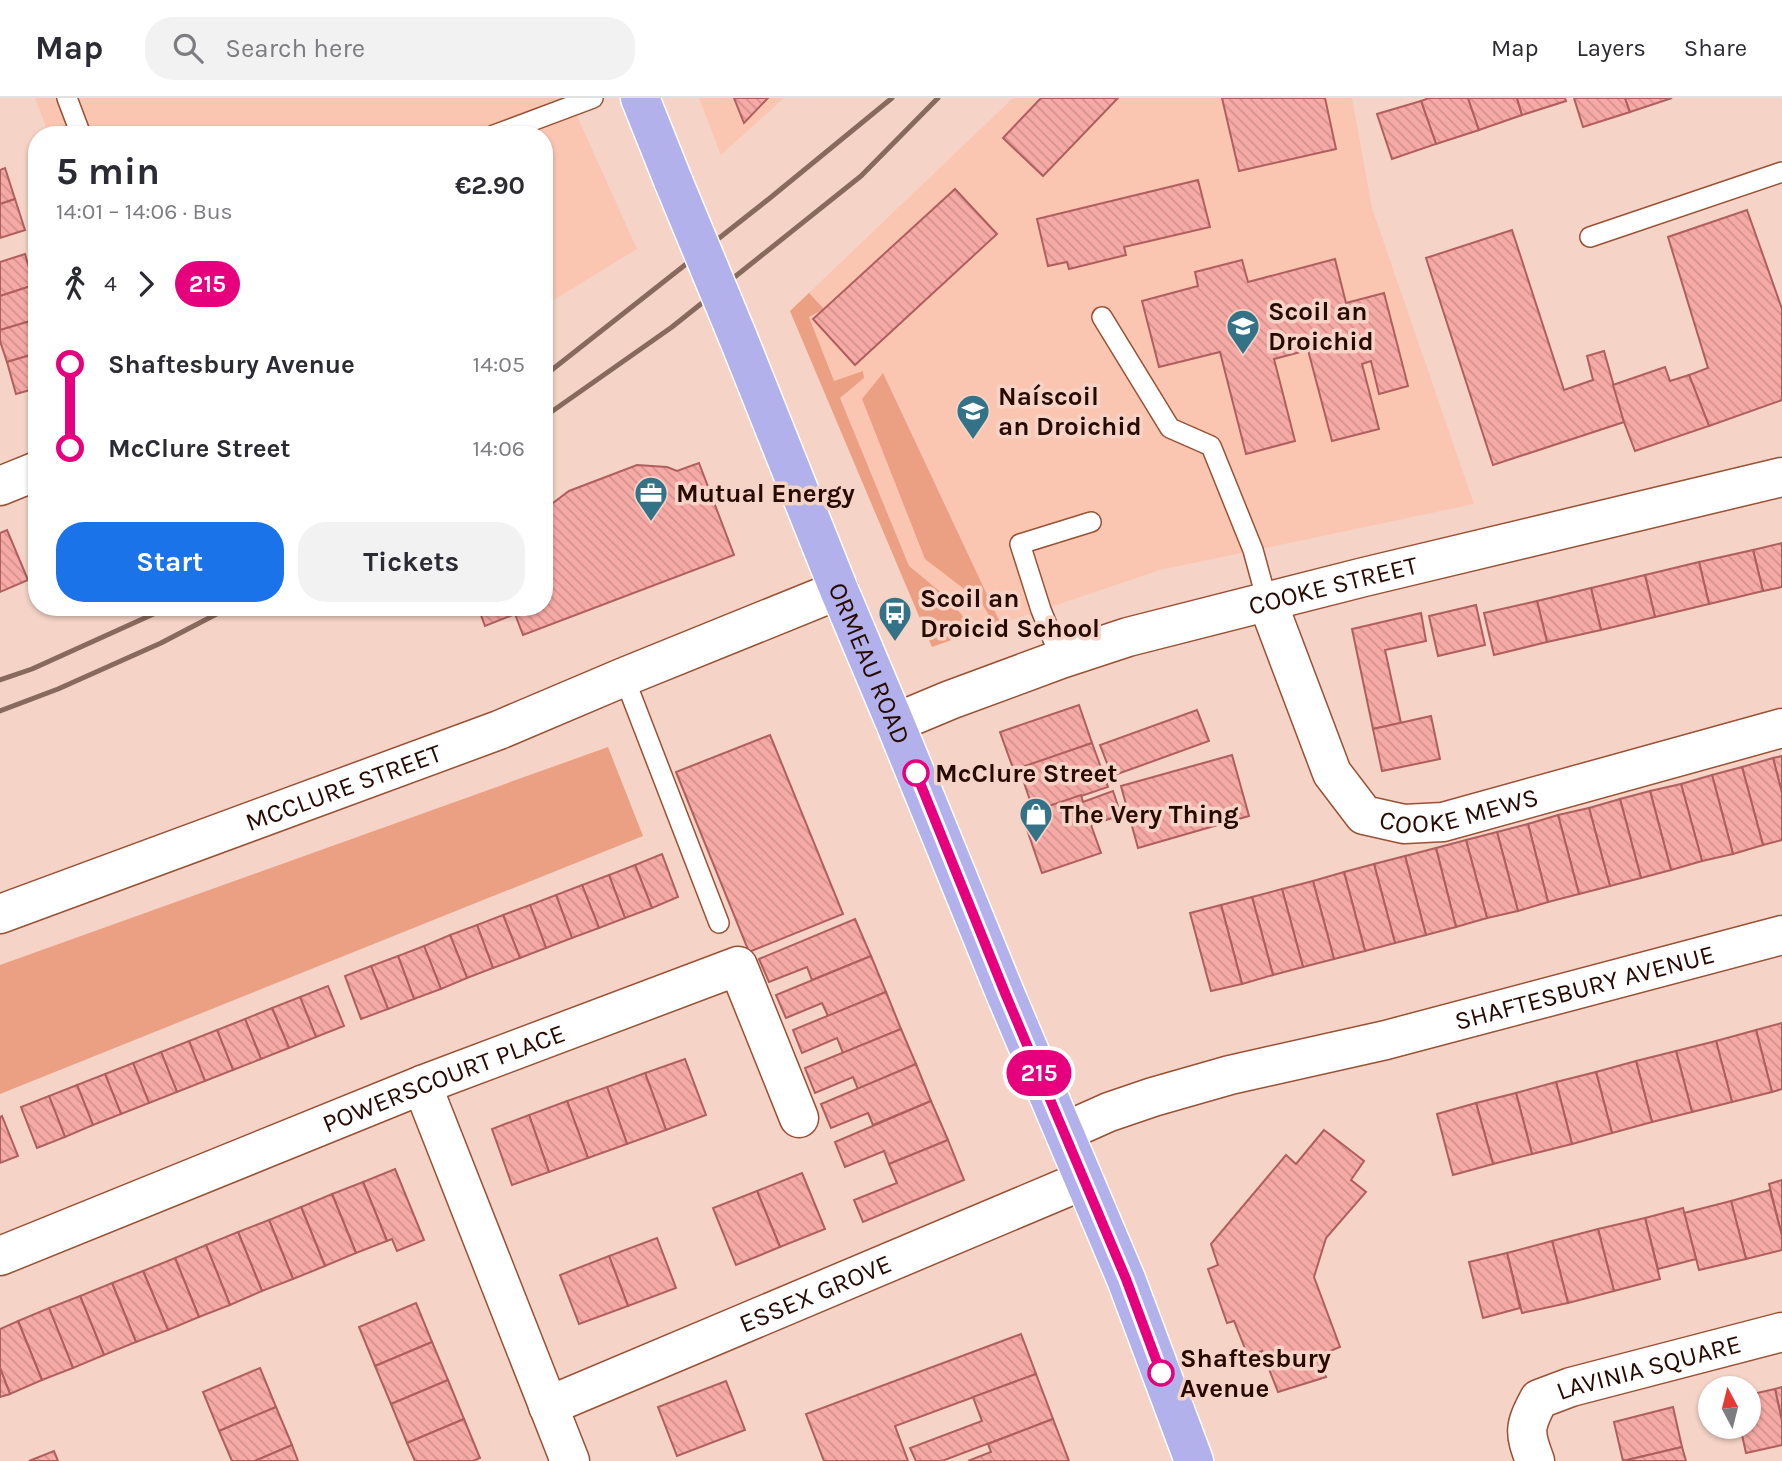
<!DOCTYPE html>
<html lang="en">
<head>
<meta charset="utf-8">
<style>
	body { margin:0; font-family:Karla,sans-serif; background:#f2f2f3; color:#2b2b33; height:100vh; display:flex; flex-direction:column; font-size:26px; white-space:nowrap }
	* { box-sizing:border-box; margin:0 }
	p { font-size:23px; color:#7c7c81 }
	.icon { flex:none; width:38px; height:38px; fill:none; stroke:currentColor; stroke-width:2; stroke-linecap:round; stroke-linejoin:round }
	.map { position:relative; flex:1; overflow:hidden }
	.sheet { position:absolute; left:28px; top:28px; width:525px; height:490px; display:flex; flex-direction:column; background:#fff; border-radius:28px; box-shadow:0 2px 5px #0004 }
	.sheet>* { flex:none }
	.badge { padding:0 14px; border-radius:23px; font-size:24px; line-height:46px }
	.needle { width:46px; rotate:353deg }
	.tools { position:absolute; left:1698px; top:1278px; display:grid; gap:14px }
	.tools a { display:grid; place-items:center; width:63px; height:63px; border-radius:50%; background:#fff; box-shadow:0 2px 5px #0004; font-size:35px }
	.map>.badge { position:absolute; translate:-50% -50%; box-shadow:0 0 0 4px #fff }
	.legs { display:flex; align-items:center; gap:10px; height:77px; padding:0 28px; font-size:23px }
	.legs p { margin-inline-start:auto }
	.head { display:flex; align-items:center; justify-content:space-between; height:119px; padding:0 28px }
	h1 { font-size:38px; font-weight:700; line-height:52px }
	.button { display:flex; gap:14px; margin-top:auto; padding:14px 28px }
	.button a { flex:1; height:80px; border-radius:28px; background:#1a73e8; color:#fff; font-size:28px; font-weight:700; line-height:80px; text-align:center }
	.button a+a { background:#f2f2f3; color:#2b2b33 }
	ul { padding:0 28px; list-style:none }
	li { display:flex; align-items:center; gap:24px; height:84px; font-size:26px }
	li i { display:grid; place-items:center; width:10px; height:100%; margin:0 9px; background:currentColor }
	li i::after { content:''; width:18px; height:18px; margin:-9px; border:5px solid; border-radius:50%; background:#fff }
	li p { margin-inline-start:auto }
	li:first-child i { background:linear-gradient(#0000 50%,currentColor 0) }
	li:last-child i { background:linear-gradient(currentColor 50%,#0000 0) }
	header { display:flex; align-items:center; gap:42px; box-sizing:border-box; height:98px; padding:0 35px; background:#fff; border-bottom:2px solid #e1e1e2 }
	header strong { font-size:33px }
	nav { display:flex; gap:38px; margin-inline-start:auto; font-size:24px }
	.search { width:490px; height:63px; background:#f2f2f3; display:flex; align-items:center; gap:18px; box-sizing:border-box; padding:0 24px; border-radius:28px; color:#7c7c81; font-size:26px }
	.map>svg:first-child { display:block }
	.built { fill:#fbc6b1 }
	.green { fill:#eca083 }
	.building { fill:url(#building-back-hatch); stroke:#af5f5e; stroke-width:2 }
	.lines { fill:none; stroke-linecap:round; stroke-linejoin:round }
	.lane-casing { stroke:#985134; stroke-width:22 }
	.street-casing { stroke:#985134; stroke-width:41 }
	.primary-casing { stroke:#fff; stroke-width:41 }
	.lane { stroke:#fff; stroke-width:19 }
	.street { stroke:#fff; stroke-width:38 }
	.primary { stroke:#b2b1eb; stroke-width:38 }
	.rail { stroke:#88695e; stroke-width:5 }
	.primary-bridge-casing { stroke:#fff; stroke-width:41; stroke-linecap:butt }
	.primary-bridge { stroke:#b2b1eb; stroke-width:38 }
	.line-1-casing { stroke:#fff; stroke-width:16 }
	.line-1 { stroke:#e6007e; stroke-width:10 }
	.stop-1-dot { fill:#fff; stroke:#e6007e; stroke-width:3.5 }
	.labels { text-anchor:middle; stroke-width:7; stroke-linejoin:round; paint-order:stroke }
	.poi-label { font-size:26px; font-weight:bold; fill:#270b02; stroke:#f5d3c6; text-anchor:start }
	.street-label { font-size:26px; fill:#270b02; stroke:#f5d3c6 }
	.stop-label { font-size:26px; font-weight:bold; fill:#270b02; stroke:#f5d3c6; text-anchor:start }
</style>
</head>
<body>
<header>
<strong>Map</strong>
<div class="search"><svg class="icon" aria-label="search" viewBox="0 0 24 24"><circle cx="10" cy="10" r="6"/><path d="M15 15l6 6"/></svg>Search here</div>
<nav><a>Map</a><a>Layers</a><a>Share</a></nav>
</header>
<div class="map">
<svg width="1782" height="1363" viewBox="0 0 1782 1363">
	<defs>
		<pattern id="building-back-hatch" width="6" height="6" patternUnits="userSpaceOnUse" patternTransform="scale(1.75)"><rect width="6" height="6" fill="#f6aaa6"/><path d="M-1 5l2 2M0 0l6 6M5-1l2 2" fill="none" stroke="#d3918d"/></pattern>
	</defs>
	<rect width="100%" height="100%" fill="#f5d3c6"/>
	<g class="built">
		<path d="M35,0H569L637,151L544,208V37H49Z"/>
		<path d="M699,0H784L721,57Z"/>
		<path d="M1013,0H1352L1372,110L1474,406L1160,472L932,549L790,213Z"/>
	</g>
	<g class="green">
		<path d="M809,195L824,211L809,219L834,283L863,273L864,280L840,300L909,468L943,496L962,517L973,534L932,549L790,213Z"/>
		<path d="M883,275L997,518L1001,525L995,527L981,504L925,461L862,301Z"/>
		<path d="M608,649L643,738L0,996V867Z"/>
	</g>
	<g class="building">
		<path d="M734,0H768L744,25Z"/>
		<path d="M1041,0H1118L1043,78L1003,40Z"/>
		<path d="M1222,0H1325L1336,51L1239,73Z"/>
		<path d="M1429,0H1468L1479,32L1436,46L1421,3Z"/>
		<path d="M1468,0H1517L1522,17L1479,32Z"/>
		<path d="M1517,0H1565L1566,3L1522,17Z"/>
		<path d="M1574,0H1625L1630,14L1583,29Z"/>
		<path d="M1625,0H1672L1630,14Z"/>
		<path d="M1421,3L1436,46L1392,61L1377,16Z"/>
		<path d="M5,70L15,101L0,106V72Z"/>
		<path d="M1198,82L1210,129L1124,149L1126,157L1069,171L1067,164L1048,168L1037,121Z"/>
		<path d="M955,91L997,136L855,267L813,221Z"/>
		<path d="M15,101L25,132L0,140V106Z"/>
		<path d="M1747,112L1782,211V302L1709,328L1689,277L1708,270L1668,139Z"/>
		<path d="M1512,132L1564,292L1593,282L1587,258L1604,253L1624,324L1493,367L1426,160Z"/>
		<path d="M25,156L34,187L0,198V164Z"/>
		<path d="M1335,161L1346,205L1384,195L1408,288L1379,296L1371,263L1362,266L1379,331L1332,343L1308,252L1274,261L1295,343L1246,356L1220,254L1159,269L1142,203L1198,188L1195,174L1242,162L1248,184Z"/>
		<path d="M34,187L37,195V221L0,232V198Z"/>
		<path d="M37,221V255L7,264L0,243V232Z"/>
		<path d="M37,255V290L16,296L7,264Z"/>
		<path d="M1665,269L1670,283L1689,277L1709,328L1635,353L1624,324L1613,287Z"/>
		<path d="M699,365L734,457L523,537L515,516L485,528L478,509H544V416L549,408L569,393L637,367L667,369L677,373Z"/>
		<path d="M7,432L28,482L0,494V435Z"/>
		<path d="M1782,445V489L1763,493L1753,452Z"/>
		<path d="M1753,452L1763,493L1709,506L1699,464Z"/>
		<path d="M1699,464L1709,506L1655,519L1645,477Z"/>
		<path d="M1645,477L1655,519L1601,532L1591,490Z"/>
		<path d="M1591,490L1601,532L1547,544L1537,503Z"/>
		<path d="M1537,503L1547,544L1494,557L1484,515Z"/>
		<path d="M1476,507L1485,547L1438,558L1429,518Z"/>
		<path d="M1421,515L1426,543L1385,552L1401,625L1373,631L1352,531Z"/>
		<path d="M1079,607L1092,645L1014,673L1000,634Z"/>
		<path d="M1197,612L1209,643L1112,678L1100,647Z"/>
		<path d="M1431,618L1440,661L1382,673L1373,631Z"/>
		<path d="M770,637L843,816L749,854L676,674Z"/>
		<path d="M1092,645L1108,689L1034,714L1019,670Z"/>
		<path d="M1232,657L1249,718L1138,750L1121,688Z"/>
		<path d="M1782,658V695L1773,660Z"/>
		<path d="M1773,660L1782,695V742L1763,747L1742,669Z"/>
		<path d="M1742,669L1763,747L1733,756L1712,677Z"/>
		<path d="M1712,677L1733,756L1702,763L1681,686Z"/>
		<path d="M1681,686L1702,763L1671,772L1650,693Z"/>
		<path d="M1113,693L1121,717L1091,727L1101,755L1042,775L1022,717L1081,697L1083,704Z"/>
		<path d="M1650,693L1671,772L1641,780L1620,701Z"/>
		<path d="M1620,701L1641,780L1610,788L1589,710Z"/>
		<path d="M1589,710L1610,788L1579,796L1558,717Z"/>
		<path d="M1558,717L1579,796L1548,804L1528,726Z"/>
		<path d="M1528,726L1548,804L1518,813L1497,734Z"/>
		<path d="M1497,734L1518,813L1487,820L1466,742Z"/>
		<path d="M1466,742L1487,820L1456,829L1436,750Z"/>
		<path d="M1436,750L1456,829L1426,837L1405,758Z"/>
		<path d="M662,756L678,799L652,810L635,767Z"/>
		<path d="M1405,758L1426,837L1395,845L1374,766Z"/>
		<path d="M1374,766L1395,845L1365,853L1344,774Z"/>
		<path d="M635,767L652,810L625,820L609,777Z"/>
		<path d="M1344,774L1365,853L1334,861L1313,783Z"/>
		<path d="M609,777L625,820L599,830L582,787Z"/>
		<path d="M1313,783L1334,861L1303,869L1282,791Z"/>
		<path d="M582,787L599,830L572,840L556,797Z"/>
		<path d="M1282,791L1303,869L1273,877L1252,799Z"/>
		<path d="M556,797L572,840L546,850L530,807Z"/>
		<path d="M1252,799L1273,877L1242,886L1221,807Z"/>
		<path d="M530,807L546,850L520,860L503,817Z"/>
		<path d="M1221,807L1242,886L1211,893L1190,815Z"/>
		<path d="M503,817L520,860L493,870L477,827Z"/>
		<path d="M855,821L871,858L812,882L807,869L769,884L759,861Z"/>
		<path d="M477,827L493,870L467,880L450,837Z"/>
		<path d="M450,837L467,880L441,891L424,848Z"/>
		<path d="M424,848L441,891L414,901L398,858Z"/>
		<path d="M398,858L414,901L388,911L371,868Z"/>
		<path d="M871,858L886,894L828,918L822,905L786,920L776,897Z"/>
		<path d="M371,868L388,911L361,921L345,878Z"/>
		<path d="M328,888L344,928L316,939L300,899Z"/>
		<path d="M886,894L901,931L843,955L837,940L802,955L793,932Z"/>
		<path d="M300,899L316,939L289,950L272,910Z"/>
		<path d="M272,910L289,950L261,961L245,921Z"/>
		<path d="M245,921L261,961L233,972L217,932Z"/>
		<path d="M1782,925V991L1772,994L1756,932Z"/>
		<path d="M901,931L916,966L858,991L853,979L815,995L805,970Z"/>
		<path d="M217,932L233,972L205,983L189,943Z"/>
		<path d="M1756,932L1772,994L1732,1004L1716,943Z"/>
		<path d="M189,943L205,983L177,994L161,954Z"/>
		<path d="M1716,943L1732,1004L1692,1014L1676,953Z"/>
		<path d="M1676,953L1692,1014L1652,1024L1636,963Z"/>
		<path d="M161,954L177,994L149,1005L133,965Z"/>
		<path d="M685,961L706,1017L666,1032L645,975Z"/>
		<path d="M1636,963L1652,1024L1612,1035L1596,974Z"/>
		<path d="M133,965L149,1005L121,1016L105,976Z"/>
		<path d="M916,966L931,1003L873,1027L868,1015L831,1030L821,1006Z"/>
		<path d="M1596,974L1612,1035L1572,1046L1556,984Z"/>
		<path d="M645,975L666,1032L627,1046L607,989Z"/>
		<path d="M105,976L121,1016L93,1027L77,987Z"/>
		<path d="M1556,984L1572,1046L1532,1056L1516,995Z"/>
		<path d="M77,987L93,1027L65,1039L49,998Z"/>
		<path d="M607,989L627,1046L588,1060L567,1003Z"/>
		<path d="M1516,995L1532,1056L1493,1066L1476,1005Z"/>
		<path d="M49,998L65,1039L37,1050L21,1009Z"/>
		<path d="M567,1003L588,1060L549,1074L529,1017Z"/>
		<path d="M931,1003L948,1042L889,1066L884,1053L845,1069L835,1044Z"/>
		<path d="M1476,1005L1493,1066L1453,1077L1437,1016Z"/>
		<path d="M529,1017L549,1074L512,1087L492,1031Z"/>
		<path d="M2,1018L18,1058L0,1065V1019Z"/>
		<path d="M1324,1032L1364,1063L1351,1082L1366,1094L1326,1140L1314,1179L1340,1249L1318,1258L1326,1279L1278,1294L1262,1253L1248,1258L1234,1223L1227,1225L1208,1171L1218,1167L1211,1146L1286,1057L1296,1066Z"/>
		<path d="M948,1042L964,1082L863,1124L854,1102L897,1085L889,1066Z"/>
		<path d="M395,1071L424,1142L397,1153L392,1141L387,1143L363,1084Z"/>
		<path d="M802,1075L825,1131L780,1149L757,1093Z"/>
		<path d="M1782,1082V1138L1769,1086Z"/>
		<path d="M363,1084L387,1143L356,1155L332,1096Z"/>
		<path d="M1770,1092L1782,1138V1152L1746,1161L1731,1103Z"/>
		<path d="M757,1093L780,1149L736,1167L713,1110Z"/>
		<path d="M332,1096L356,1155L325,1168L301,1109Z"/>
		<path d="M1731,1103L1746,1161L1699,1172L1684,1115Z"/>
		<path d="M301,1109L325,1168L293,1181L269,1122Z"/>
		<path d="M1683,1110L1696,1161L1658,1171L1645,1120Z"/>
		<path d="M1645,1120L1660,1181L1614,1193L1598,1131Z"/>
		<path d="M269,1122L293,1181L262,1193L238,1134Z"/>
		<path d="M1598,1131L1614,1193L1568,1205L1552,1143Z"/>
		<path d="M238,1134L262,1193L230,1207L206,1147Z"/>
		<path d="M657,1140L676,1190L628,1208L609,1158Z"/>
		<path d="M1552,1143L1568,1205L1522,1215L1507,1155Z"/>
		<path d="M206,1147L230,1207L199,1219L175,1160Z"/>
		<path d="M1507,1155L1520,1210L1483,1220L1469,1164Z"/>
		<path d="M609,1158L628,1208L579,1226L560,1177Z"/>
		<path d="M175,1160L199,1219L168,1232L143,1173Z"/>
		<path d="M143,1173L168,1232L136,1244L112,1185Z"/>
		<path d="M112,1185L136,1244L104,1257L80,1198Z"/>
		<path d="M80,1198L104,1257L73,1270L49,1210Z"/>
		<path d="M416,1205L432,1244L375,1268L359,1229Z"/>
		<path d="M49,1210L73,1270L42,1282L18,1223Z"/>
		<path d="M18,1223L42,1282L10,1296L0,1270V1231Z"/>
		<path d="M1021,1236L1036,1276L895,1328L908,1363H824L806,1316Z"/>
		<path d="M432,1244L448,1282L391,1306L375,1268Z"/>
		<path d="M0,1270L10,1296L0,1299Z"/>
		<path d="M260,1270L276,1309L219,1333L203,1294Z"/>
		<path d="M1036,1276L1053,1321L942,1363H916L910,1350L982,1323L973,1299Z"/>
		<path d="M448,1282L464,1321L407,1345L391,1306Z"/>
		<path d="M726,1283L745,1332L677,1358L658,1309Z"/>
		<path d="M1782,1289V1323L1775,1291Z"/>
		<path d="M1775,1291L1782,1323V1347L1746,1355L1740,1328H1748V1297Z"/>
		<path d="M276,1309L292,1347L255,1363H232L219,1333Z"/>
		<path d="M1673,1309L1682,1349L1623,1363L1614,1324Z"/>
		<path d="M464,1321L480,1360L473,1363H415L407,1345Z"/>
		<path d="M1053,1321L1069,1363H968L991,1354L988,1346Z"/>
		<path d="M292,1347L298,1363H255Z"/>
		<path d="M1682,1349L1686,1363H1623Z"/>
		<path d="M54,1353L58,1363H29Z"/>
	</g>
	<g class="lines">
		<defs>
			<g id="lane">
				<path d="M67,0L81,37"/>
				<path d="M494,37L593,0"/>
				<path d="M1590,139L1782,74"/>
				<path d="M1102,219L1170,330L1211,348L1253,452L1267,503"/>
				<path d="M1061,561L1041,512L1020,446L1091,424"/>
				<path d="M624,579L719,825"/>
			</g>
			<g id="street">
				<path d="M0,388L37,373"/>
				<path id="s1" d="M1267,503L1332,675L1364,717L1404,726L1443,724L1782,630"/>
				<path id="s2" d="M895,625L950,602L1061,561L1128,539L1364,479L1782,379"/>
				<path id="s3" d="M0,816L499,632L624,579L839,492"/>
				<path d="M422,987L570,1363"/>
				<path id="s4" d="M1064,1034L1109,1014L1153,999L1230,977L1386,942L1782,837"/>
				<path id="s5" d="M0,1158L422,987L738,868L799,1020"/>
				<path id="s6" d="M548,1308L1084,1082"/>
				<path id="s7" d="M1535,1363C1524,1334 1524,1329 1539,1301L1571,1289L1782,1234"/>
			</g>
			<g id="primary">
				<path d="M640,0L674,85"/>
				<path id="s8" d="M737,237L839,492L895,625L1005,895L1126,1181L1194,1363"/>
			</g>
		</defs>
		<use href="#lane" class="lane-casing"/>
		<use href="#street" class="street-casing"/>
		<use href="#primary" class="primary-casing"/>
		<use href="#lane" class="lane"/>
		<use href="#street" class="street"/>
		<use href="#primary" class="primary"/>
		<g class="rail">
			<path d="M544,278L770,100L892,0"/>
			<path d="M544,319L672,229L861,78L938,0"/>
			<path d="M0,582L32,571L169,509"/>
			<path d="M0,613L58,591L161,545L230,509"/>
		</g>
		<defs>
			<path id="primary-bridge" d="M674,85L737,237"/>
		</defs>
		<use href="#primary-bridge" class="primary-bridge-casing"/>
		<use href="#primary-bridge" class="primary-bridge"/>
	</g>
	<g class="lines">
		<defs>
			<path id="line-1" d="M916,675L1005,895L1126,1181L1161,1275"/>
		</defs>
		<use href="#line-1" class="line-1-casing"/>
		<use href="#line-1" class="line-1"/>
	</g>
	<defs>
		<symbol id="school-pin" viewBox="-11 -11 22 30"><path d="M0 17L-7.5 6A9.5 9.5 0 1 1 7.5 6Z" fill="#337287" stroke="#f5d3c6"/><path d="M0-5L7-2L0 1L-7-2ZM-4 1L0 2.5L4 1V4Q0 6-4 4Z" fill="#fff"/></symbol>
		<symbol id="office-pin" viewBox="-11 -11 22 30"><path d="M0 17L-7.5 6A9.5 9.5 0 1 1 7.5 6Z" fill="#337287" stroke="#f5d3c6"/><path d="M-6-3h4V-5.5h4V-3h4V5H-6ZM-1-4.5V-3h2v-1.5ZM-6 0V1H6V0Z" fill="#fff"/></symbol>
		<symbol id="bus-pin" viewBox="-11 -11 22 30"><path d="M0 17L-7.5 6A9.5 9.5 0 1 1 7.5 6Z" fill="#337287" stroke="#f5d3c6"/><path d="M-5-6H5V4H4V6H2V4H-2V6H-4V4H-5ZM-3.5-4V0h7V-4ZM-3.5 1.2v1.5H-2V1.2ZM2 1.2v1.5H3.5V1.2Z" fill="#fff"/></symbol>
		<symbol id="shop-pin" viewBox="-11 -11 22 30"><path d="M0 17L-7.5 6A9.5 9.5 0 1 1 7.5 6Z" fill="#337287" stroke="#f5d3c6"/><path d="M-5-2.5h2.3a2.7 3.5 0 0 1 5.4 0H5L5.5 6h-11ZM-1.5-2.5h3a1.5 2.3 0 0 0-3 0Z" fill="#fff"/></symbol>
	</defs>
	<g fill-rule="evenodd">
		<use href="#school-pin" x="1224" y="209" width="38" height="52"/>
		<use href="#school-pin" x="954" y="294" width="38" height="52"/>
		<use href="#office-pin" x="632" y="376" width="38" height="52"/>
		<use href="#bus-pin" x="876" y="496" width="38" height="52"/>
		<use href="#shop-pin" x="1017" y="697" width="38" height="52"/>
	</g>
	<g class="stop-1-dot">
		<circle cx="916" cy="675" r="12"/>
		<circle cx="1161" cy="1275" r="12"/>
	</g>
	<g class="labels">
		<g class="poi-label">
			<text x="1268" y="222">Scoil an<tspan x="1268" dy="30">Droichid</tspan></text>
			<text x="998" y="307">Naíscoil<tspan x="998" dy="30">an Droichid</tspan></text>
			<text x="676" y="404">Mutual Energy</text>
			<text x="920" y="509">Scoil an<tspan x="920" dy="30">Droicid School</tspan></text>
			<text x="1060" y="725">The Very Thing</text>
		</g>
		<g class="street-label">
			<text dy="9" stroke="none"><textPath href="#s2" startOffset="460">COOKE STREET</textPath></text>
			<text dy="9" stroke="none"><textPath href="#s8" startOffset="354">ORMEAU ROAD</textPath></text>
			<text dy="9" stroke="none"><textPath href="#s3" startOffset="366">MCCLURE STREET</textPath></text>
			<text dy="9" stroke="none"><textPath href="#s1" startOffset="334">COOKE MEWS</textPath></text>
			<text dy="9" stroke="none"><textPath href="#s4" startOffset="541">SHAFTESBURY AVENUE</textPath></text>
			<text dy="9" stroke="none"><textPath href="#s5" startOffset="478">POWERSCOURT PLACE</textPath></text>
			<text dy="9" stroke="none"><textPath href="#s6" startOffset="290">ESSEX GROVE</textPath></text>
			<text dy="9" stroke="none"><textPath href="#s7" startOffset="180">LAVINIA SQUARE</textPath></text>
		</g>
		<g class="stop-label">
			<text x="935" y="684">McClure Street</text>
			<text x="1180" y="1269">Shaftesbury<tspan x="1180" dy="30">Avenue</tspan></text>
		</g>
	</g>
</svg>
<div class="tools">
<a><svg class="needle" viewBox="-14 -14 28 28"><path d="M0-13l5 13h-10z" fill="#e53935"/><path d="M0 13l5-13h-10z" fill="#7c7c81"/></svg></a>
</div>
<b class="badge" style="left:1039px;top:975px;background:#e6007e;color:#fff">215</b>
<section class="sheet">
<div class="head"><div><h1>5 min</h1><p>14:01 – 14:06 · Bus</p></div><b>€2.90</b></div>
<div class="legs"><svg class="icon" aria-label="walk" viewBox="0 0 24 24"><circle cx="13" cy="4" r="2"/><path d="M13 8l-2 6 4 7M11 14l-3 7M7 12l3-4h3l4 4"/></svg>4<svg class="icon" aria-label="forward" viewBox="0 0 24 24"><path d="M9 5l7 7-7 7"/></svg><b class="badge" style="background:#e6007e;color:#fff">215</b></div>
<ul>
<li><i style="color:#e6007e"></i><b>Shaftesbury Avenue</b><p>14:05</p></li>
<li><i style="color:#e6007e"></i><b>McClure Street</b><p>14:06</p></li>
</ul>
<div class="button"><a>Start</a><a>Tickets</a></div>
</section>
</div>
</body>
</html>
